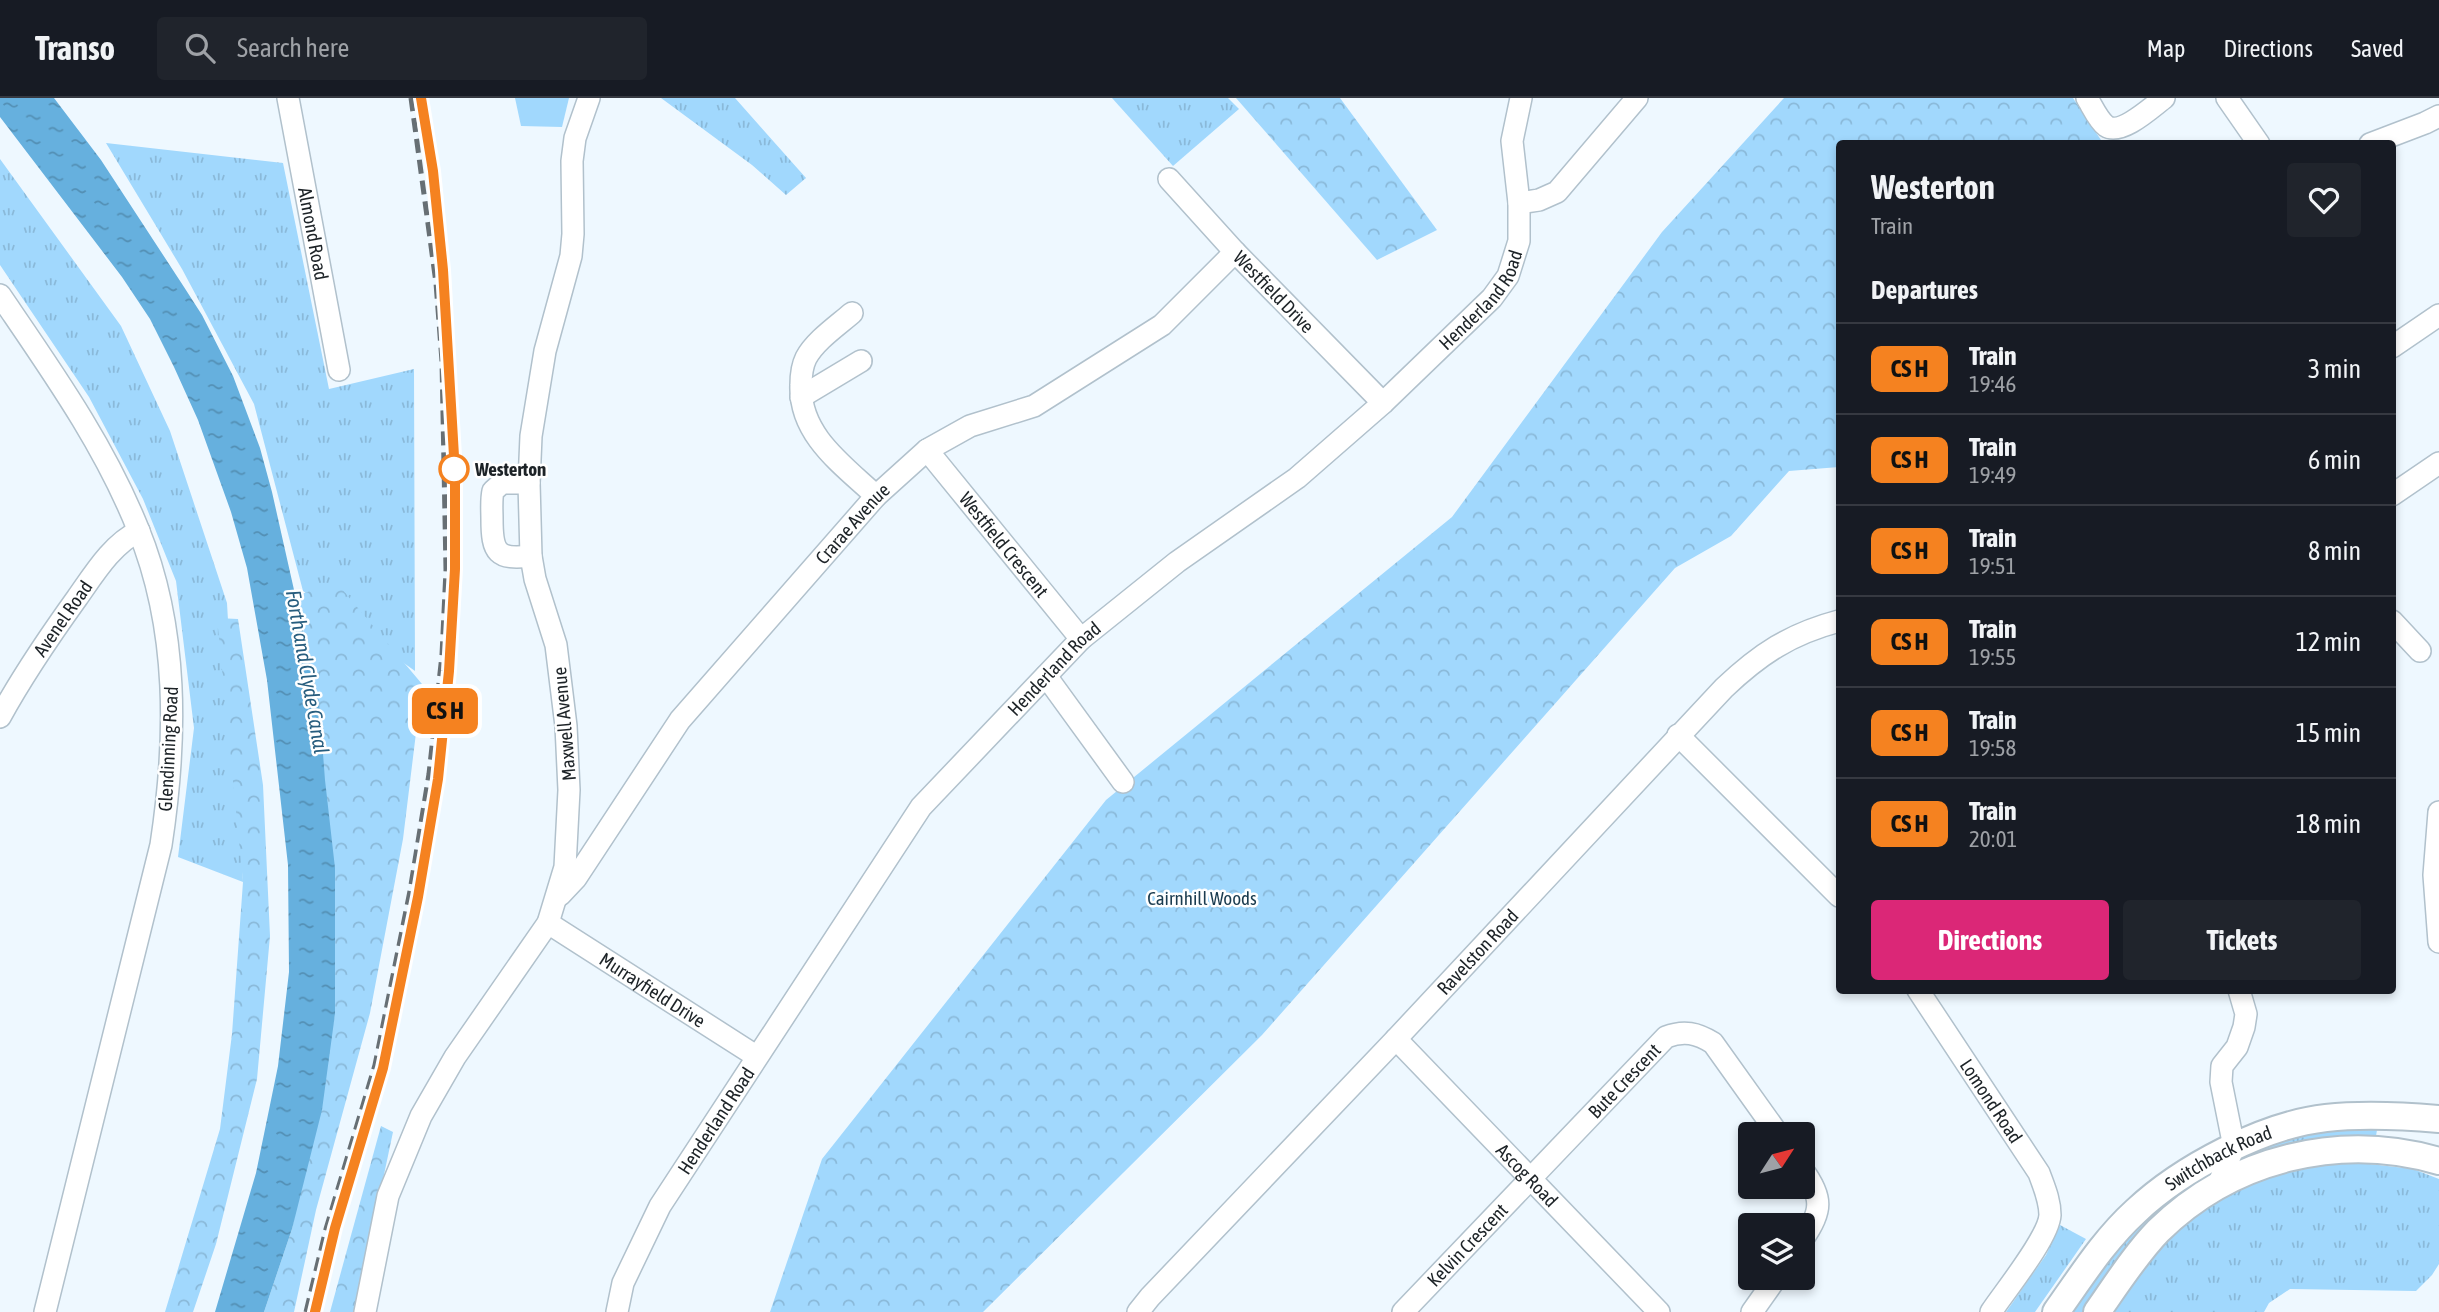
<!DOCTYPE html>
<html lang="en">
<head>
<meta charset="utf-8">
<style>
	body { margin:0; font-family:"Asap Condensed",sans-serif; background:#20242c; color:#f1f3f6; height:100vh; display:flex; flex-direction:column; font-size:26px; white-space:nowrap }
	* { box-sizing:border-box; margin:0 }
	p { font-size:23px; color:#9ea1a6 }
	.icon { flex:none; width:38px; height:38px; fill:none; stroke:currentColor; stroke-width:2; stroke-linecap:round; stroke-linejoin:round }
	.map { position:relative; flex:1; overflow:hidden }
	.panel { position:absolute; left:1836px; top:42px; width:560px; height:854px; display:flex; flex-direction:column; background:#171b24; border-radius:7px; box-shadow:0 4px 10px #0003 }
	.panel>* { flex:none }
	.badge { padding:0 14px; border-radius:10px; font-size:24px; line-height:46px }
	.needle { width:46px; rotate:54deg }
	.fabs { position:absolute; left:1738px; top:1024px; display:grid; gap:14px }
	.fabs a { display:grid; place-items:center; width:77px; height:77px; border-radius:7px; background:#171b24; box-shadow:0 4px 10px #0003; font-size:35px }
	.map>.badge { position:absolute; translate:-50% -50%; box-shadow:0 0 0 4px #fff }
	h2 { padding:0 35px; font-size:26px; line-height:63px }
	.round { display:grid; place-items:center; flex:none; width:74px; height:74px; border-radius:7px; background:#20242c }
	.summary { display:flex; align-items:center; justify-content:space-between; height:119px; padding:0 35px }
	h1 { font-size:33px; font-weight:700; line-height:52px }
	.button { display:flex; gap:14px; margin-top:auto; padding:14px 35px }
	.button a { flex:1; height:80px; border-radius:7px; background:#db2777; color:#fff; font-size:28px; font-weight:700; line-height:80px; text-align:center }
	.button a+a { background:#20242c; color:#f1f3f6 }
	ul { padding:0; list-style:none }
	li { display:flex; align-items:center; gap:21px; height:91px; padding:0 35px; border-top:2px solid #363941 }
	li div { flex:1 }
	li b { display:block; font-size:26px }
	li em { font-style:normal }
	li .badge { min-width:77px; font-weight:700; text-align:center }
	header { display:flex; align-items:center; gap:42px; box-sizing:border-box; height:98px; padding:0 35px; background:#171b24; border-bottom:2px solid #363941 }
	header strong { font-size:33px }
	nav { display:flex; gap:38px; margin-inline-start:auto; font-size:24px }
	.search { width:490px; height:63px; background:#20242c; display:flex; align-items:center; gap:18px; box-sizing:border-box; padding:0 24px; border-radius:7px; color:#9ea1a6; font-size:26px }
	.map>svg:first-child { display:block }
	.grass { fill:url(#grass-tufts) }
	.forest { fill:url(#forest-crowns) }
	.park { fill:#a1d8fd }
	.water { fill:url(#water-ripples) }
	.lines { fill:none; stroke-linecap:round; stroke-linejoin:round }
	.minor-casing { stroke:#b1c1cc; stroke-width:24 }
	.major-casing { stroke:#b1c1cc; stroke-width:30 }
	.minor { stroke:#fff; stroke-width:21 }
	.major { stroke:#fff; stroke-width:26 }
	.rail { stroke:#676f74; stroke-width:5; stroke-dasharray:14 7; stroke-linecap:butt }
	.line-casing { stroke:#fff; stroke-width:16 }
	.line { stroke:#f58220; stroke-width:10 }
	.stop-dot { fill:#fff; stroke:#f58220; stroke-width:3.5 }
	.labels { text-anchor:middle; stroke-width:5; stroke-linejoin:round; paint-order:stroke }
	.street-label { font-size:19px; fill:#1d2327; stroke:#fff }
	.stop-label { font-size:19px; font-weight:bold; fill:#1d2327; stroke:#fff; text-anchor:start }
	.park-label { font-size:19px; fill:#1b3c50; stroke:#fff }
	.water-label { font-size:21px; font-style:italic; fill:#275d7e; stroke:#fff }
</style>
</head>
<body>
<header>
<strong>Transo</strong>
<div class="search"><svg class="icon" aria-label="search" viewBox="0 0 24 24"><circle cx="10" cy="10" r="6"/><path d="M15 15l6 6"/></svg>Search here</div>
<nav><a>Map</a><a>Directions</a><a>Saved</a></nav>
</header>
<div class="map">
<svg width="2439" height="1214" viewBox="0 0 2439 1214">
	<defs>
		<pattern id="grass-tufts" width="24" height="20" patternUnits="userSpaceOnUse" patternTransform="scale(1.75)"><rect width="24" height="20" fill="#a1d8fd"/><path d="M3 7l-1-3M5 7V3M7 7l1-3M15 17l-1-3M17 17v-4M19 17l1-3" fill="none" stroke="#8ab9d9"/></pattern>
		<pattern id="forest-crowns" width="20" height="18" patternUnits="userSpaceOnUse" patternTransform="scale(1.75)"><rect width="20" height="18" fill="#a1d8fd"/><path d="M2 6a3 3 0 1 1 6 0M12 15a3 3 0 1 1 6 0" fill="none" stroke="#8ab9d9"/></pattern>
		<pattern id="water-ripples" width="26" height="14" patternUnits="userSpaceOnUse" patternTransform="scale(1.75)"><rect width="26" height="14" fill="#66b0de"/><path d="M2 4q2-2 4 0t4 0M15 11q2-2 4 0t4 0" fill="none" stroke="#538fb4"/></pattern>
	</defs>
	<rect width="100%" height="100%" fill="#eef8ff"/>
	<g class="grass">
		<path d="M661,0H735L806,80L786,97L752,67Z"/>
		<path d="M1112,0H1228L1239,11L1173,68Z"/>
		<path d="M106,45L283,65L329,291L414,271L415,573L303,493L254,306L182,171Z"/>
		<path d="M0,61L121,228L170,333L227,505L243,784L178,759L194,630L176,483L143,401L89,299L0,167Z"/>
		<path d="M2323,1031H2409V1032H2377L2376,1038C2332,1036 2291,1042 2249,1058L2247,1053Z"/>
		<path d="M2369,1062L2370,1066L2413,1071L2439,1081V1166L2432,1177L2416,1193L2290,1191L2269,1205L2264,1214H2112L2164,1142L2209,1103L2257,1078L2321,1063Z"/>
		<path d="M2225,1068C2197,1085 2170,1102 2147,1126C2122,1152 2104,1185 2083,1214H2068L2123,1139L2182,1087Z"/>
		<path d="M2060,1127L2086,1141L2035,1214H2006L2046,1157Z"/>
	</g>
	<g class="forest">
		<path d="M1236,0H1340L1437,132L1377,162Z"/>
		<path d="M1784,0H2073L2103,45L1839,46V369L1789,373L1731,438L1675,470L1262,937L983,1214H770L822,1061L1106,702L1452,419L1662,134Z"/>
		<path d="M336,484L422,586L403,741L370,915L316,1112L294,1214H264L292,1131L335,916L334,861L319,603L296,498Z"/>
		<path d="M217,520L238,521L263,687L270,838L257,981L216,1146L193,1214H165L220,1031L232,936L243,784Z"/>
		<path d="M381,1028L393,1034L355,1214H330Z"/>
	</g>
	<path class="park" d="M515,0H569L562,29L521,28Z"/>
	<path class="water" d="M0,0H54L101,62L184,189L202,217L233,278L260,350L272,394L319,603L325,682L335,770V916L322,1012L292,1131L264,1214H215L256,1075L278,968L289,874L288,767L267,582L247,470L231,414L198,322L174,269L150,221L122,179L0,19Z"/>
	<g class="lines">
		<defs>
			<g id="minor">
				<path id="s1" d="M288,0L339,272"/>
				<path d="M2087,0C2092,8 2098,22 2106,28C2121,38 2152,9 2164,0"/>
				<path d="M2227,0L2259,46"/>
				<path d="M2370,46L2425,25L2439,18"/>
				<path id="s2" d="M1169,81L1235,154L1383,305"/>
				<path d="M1519,105L1539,102L1557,94L1637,0"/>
				<path d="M0,197C51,272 104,346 138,431C179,531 177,642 161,747L45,1214"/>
				<path d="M852,215C837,228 815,243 806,260C802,268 801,278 801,287C799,337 843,367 876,398"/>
				<path d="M2392,249L2439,217"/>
				<path d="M801,299L861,263"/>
				<path id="s3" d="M927,352L1081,541"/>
				<path d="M529,385H502L493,393C491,402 492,412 492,421C492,455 497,462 531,458"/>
				<path d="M2392,397L2439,365"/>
				<path d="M2392,523L2420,553"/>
				<path d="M1046,578L1123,684"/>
				<path id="s4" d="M0,619C23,577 49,539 77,500C94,476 112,446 139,433"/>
				<path d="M1678,637L1839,798"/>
				<path d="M2439,714L2434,777L2439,844"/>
				<path id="s5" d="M560,797L576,780L680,622L876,398L927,352L970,328L1034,308L1162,227L1235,154"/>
				<path id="s6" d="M548,825L756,958"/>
				<path id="s7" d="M1918,892L2039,1075C2044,1089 2050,1102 2050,1117C2049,1139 2005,1193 1991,1214"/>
				<path id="s8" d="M1396,941L1659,1214"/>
				<path d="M1802,1071C1823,1099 1823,1113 1802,1142"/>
				<path d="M2218,1087L2234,1049L2221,984L2222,968L2237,949L2244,929L2246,916L2239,892"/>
				<path d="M365,1214L388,1098L421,1018L455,959L548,825L565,769L569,692L566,628L556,547L535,481L531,458L529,385L531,338L545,253L571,158L573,136L572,63L575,40L589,0"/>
				<path id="s9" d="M617,1214L623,1185L660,1108L921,709L1081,541L1177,464L1297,380L1383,305L1492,200L1508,178L1519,143V105L1512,43L1521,0"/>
				<path id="s10" d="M1138,1214L1150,1199L1396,941L1724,590C1760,556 1790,536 1839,523"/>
				<path id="s11" d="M1403,1214L1666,939C1684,932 1697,935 1713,945L1778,1036"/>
				<path d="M1752,1214L1776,1180"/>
			</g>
			<g id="major">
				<path id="s12" d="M2056,1214C2081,1179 2104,1142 2136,1113C2182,1070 2263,1027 2326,1020C2361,1016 2404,1018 2439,1021"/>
				<path d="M2097,1214C2116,1187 2135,1157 2158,1133C2232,1060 2340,1034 2439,1063"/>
			</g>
		</defs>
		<use href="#minor" class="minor-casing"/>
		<use href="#major" class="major-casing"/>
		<use href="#minor" class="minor"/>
		<use href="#major" class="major"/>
		<g class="rail">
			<path d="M428,44L436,100"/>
			<path d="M306,1214L326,1131L375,967L410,793L429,676L442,557L446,472L442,263L436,185L411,0"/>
		</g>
	</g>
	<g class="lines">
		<defs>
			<path id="line" d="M315,1214L335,1130L383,970L418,799L438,681L449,573L455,471V375L443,172L433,73L421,0"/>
		</defs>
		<use href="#line" class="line-casing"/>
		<use href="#line" class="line"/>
	</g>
	<circle class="stop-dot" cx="454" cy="371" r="14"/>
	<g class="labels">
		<g class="street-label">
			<text dy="7" stroke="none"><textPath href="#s1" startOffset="138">Almond Road</textPath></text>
			<text dy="7" stroke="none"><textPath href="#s2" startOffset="154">Westfield Drive</textPath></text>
			<text dy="7" stroke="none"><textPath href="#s9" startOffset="1351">Henderland Road</textPath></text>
			<text dy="7" stroke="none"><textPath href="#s5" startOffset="474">Crarae Avenue</textPath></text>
			<text dy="7" stroke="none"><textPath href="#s3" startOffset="122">Westfield Crescent</textPath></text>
			<text dy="7" stroke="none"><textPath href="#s4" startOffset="117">Avenel Road</textPath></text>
			<text dy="7" stroke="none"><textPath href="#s9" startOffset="784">Henderland Road</textPath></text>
			<text transform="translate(564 626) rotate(-95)" y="7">Maxwell Avenue</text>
			<text transform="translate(168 651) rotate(-87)" y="7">Glendinning Road</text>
			<text dy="7" stroke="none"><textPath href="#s10" startOffset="495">Ravelston Road</textPath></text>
			<text dy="7" stroke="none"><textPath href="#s6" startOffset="124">Murrayfield Drive</textPath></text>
			<text dy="7" stroke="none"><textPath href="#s11" startOffset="320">Bute Crescent</textPath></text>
			<text dy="7" stroke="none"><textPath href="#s7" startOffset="133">Lomond Road</textPath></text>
			<text dy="7" stroke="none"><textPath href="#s9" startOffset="217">Henderland Road</textPath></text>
			<text dy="7" stroke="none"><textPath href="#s12" startOffset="228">Switchback Road</textPath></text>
			<text dy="7" stroke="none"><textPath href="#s8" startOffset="189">Ascog Road</textPath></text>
			<text dy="7" stroke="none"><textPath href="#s11" startOffset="93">Kelvin Crescent</textPath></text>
		</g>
		<g class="stop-label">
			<text x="475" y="378">Westerton</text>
		</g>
		<g class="park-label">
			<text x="1202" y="807">Cairnhill Woods</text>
		</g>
		<g class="water-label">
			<text transform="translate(307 574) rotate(80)" y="7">Forth and Clyde Canal</text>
		</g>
	</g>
</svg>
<div class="fabs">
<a><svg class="needle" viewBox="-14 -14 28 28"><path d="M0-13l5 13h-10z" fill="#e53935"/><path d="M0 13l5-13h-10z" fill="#9ea1a6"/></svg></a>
<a><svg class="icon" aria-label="layers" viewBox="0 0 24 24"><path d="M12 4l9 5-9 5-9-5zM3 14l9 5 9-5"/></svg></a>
</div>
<b class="badge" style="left:445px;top:613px;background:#f58220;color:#111">CS H</b>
<section class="panel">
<div class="summary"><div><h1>Westerton</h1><p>Train</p></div><a class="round"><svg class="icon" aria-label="heart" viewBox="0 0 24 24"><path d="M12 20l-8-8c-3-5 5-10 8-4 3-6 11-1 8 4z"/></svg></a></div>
<h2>Departures</h2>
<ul>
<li><span class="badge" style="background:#f58220;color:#111">CS H</span><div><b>Train</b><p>19:46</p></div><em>3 min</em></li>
<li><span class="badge" style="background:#f58220;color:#111">CS H</span><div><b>Train</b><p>19:49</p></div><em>6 min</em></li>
<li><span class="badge" style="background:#f58220;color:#111">CS H</span><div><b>Train</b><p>19:51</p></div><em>8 min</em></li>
<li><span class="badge" style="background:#f58220;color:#111">CS H</span><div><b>Train</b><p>19:55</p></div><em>12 min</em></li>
<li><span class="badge" style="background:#f58220;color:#111">CS H</span><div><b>Train</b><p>19:58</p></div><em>15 min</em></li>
<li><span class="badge" style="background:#f58220;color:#111">CS H</span><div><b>Train</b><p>20:01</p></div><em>18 min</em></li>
</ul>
<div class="button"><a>Directions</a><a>Tickets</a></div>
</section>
</div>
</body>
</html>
